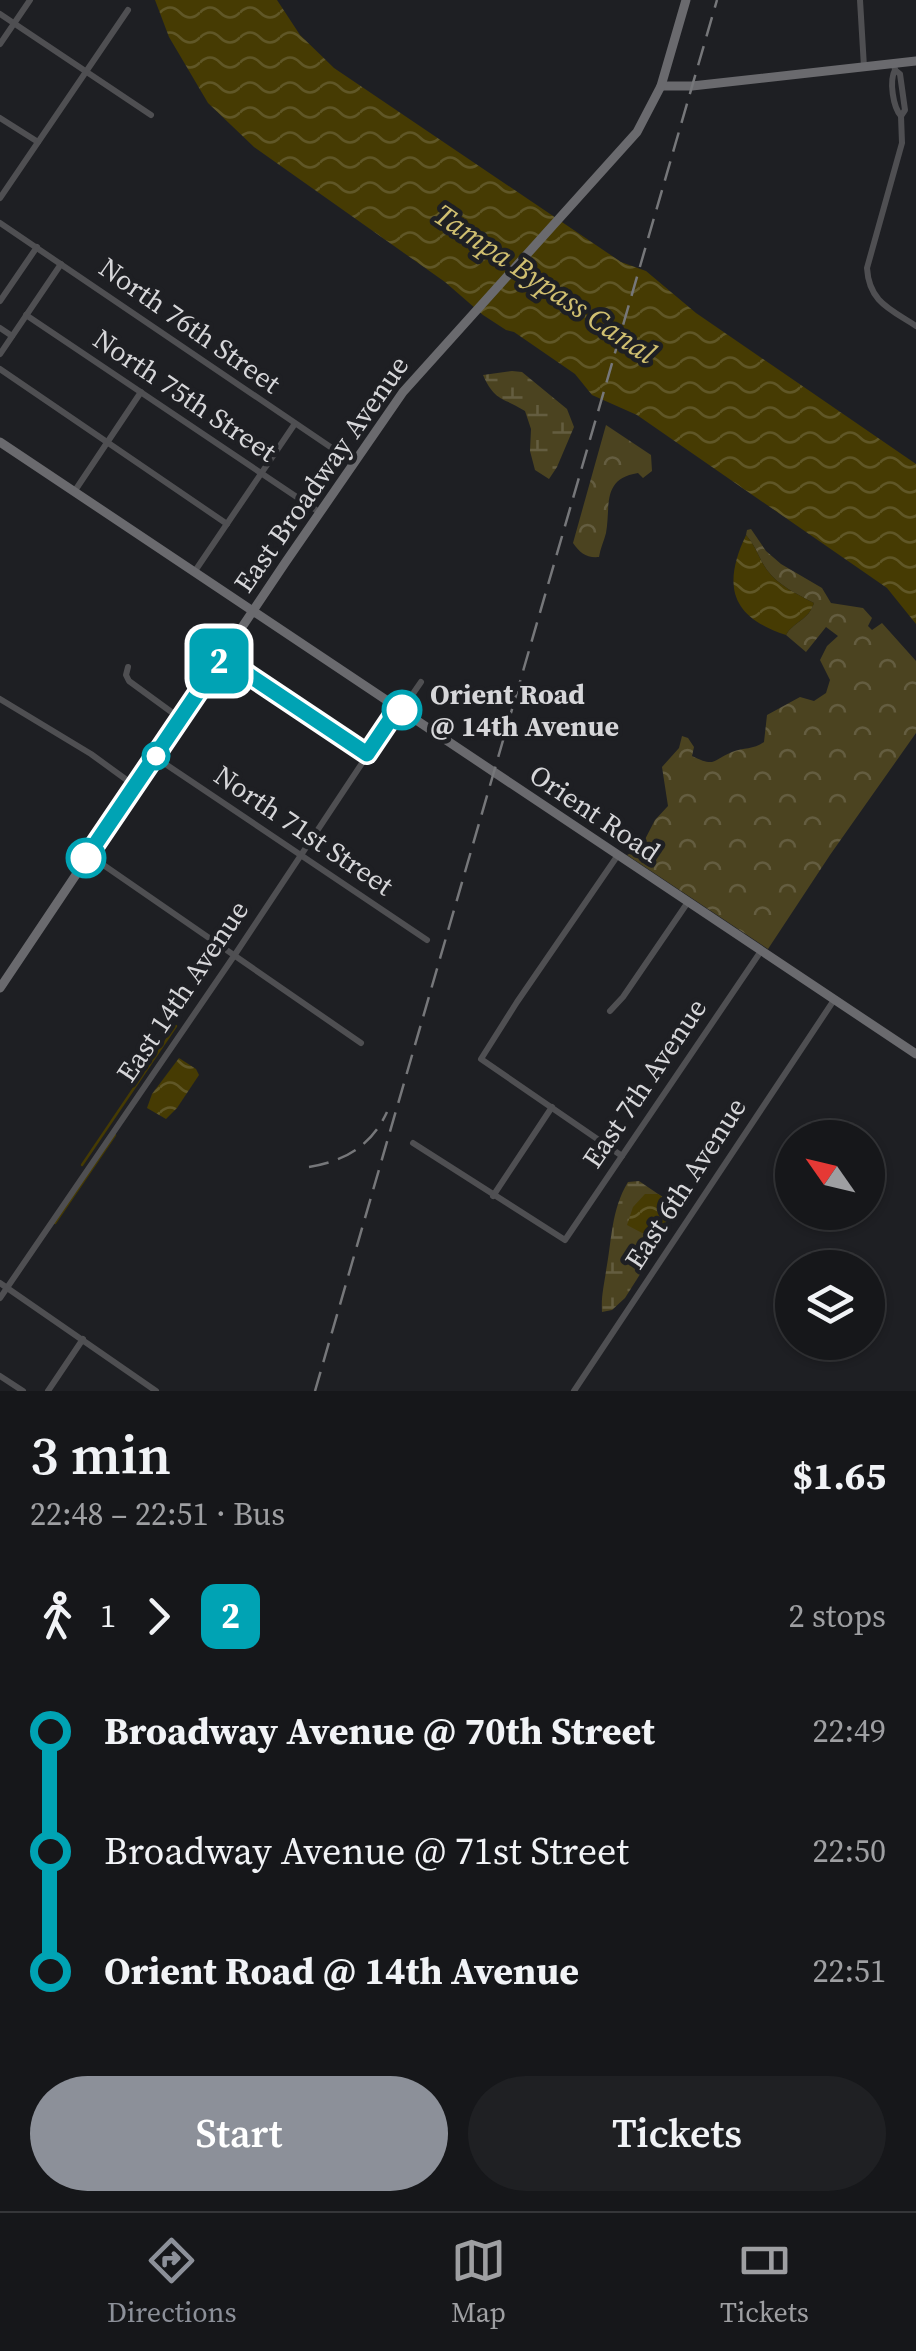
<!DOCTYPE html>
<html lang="en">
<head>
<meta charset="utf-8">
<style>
	body { margin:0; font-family:"Source Serif 4",serif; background:#1f2023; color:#f1f3f6; height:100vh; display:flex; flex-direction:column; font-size:38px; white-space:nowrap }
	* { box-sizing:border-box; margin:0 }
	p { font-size:32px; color:#9e9fa2 }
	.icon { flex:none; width:55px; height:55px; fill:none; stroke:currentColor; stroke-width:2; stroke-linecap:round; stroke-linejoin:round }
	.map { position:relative; height:1391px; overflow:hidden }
	.panel { display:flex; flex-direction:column; background:#16171a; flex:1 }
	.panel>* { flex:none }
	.badge { padding:0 20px; border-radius:15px; font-size:35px; line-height:65px }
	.needle { width:65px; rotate:304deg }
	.tools { position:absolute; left:775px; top:1120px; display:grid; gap:20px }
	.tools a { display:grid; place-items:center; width:110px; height:110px; border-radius:50%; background:#16171a; box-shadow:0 2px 8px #0004,0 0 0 2px #353639; font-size:50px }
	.map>.badge { position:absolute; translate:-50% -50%; box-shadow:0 0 0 5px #fff }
	.legs { display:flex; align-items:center; gap:15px; height:110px; padding:0 30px; font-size:32px }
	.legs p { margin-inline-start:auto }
	.headline { display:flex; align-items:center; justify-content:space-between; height:170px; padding:0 30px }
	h1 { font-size:55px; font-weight:600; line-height:75px }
	.action { display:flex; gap:20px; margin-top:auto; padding:20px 30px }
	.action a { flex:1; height:115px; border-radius:60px; background:#8c9099; color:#fff; font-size:40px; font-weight:600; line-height:115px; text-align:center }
	.action a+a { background:#1f2023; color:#f1f3f6 }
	ul { padding:0 30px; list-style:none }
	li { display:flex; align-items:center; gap:35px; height:120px; font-size:38px }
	li i { display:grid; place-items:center; width:15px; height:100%; margin:0 12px; background:currentColor }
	li i::after { content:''; width:25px; height:25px; margin:-12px; border:8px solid; border-radius:50%; background:#16171a }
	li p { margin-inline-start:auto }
	li:first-child i { background:linear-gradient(#0000 50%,currentColor 0) }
	li:last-child i { background:linear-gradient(currentColor 50%,#0000 0) }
	.dock { display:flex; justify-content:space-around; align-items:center; height:140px; border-top:2px solid #353639; background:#16171a; font-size:28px; color:#9e9fa2 }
	.dock a { display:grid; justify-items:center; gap:5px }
	.dock .on { color:#8c9099 }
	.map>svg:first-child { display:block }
	.forest { fill:url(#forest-crowns) }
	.wetland { fill:url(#wetland-marsh) }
	.water { fill:url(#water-waves) }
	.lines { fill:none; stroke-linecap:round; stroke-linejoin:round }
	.stream { stroke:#463b03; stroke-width:2.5 }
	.street { stroke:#4f4f52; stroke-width:6 }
	.secondary { stroke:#6a6a6e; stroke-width:9 }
	.rail { stroke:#76777a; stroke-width:2.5; stroke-dasharray:20 10; stroke-linecap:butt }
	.line-1-casing { stroke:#fff; stroke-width:22 }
	.line-1 { stroke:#00a3b4; stroke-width:15 }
	.stop-1-dot { fill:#fff; stroke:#00a3b4; stroke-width:5 }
	.labels { text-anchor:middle; stroke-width:9; stroke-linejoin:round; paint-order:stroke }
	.street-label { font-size:28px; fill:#d6d6d9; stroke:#1e1f23 }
	.stop-label { font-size:28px; font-weight:bold; fill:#d6d6d9; stroke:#1e1f23; text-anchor:start }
	.water-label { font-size:30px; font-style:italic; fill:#d0bf70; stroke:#1e1f23 }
</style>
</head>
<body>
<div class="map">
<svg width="916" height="1391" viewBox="0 0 916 1391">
	<defs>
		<pattern id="forest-crowns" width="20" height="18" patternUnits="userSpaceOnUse" patternTransform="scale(2.5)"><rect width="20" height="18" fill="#4b4320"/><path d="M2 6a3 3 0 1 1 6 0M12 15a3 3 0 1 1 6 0" fill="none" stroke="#645d40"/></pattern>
		<pattern id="wetland-marsh" width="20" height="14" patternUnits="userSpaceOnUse" patternTransform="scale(2.5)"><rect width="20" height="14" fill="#4b4320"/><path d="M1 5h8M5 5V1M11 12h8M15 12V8" fill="none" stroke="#645d40"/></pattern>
		<pattern id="water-waves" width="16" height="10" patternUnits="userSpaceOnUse" patternTransform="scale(2.5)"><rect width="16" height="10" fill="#463b03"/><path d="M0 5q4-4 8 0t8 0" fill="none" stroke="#605727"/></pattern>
	</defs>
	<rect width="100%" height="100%" fill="#1e1f23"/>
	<g class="forest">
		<path d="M606,425L651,455L652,471L643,478L638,473C601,479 611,506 606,533C604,541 600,549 599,557C586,558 580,553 573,543Z"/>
		<path d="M751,529L766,551L781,564L822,588L831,603L863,608L872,618L868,626L872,630L882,623L916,661V733L830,855L768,949L627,855L640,849L655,820L668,806L662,767L679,748L682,736L688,738L694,747L692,756C716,768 712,760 732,752C744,747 753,750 764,742L767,715L800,697L814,701L826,693L830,680L820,660L827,646L838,636L826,627L806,652L786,635C794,621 808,621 814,603C797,594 779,586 767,570C759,559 756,546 746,535L747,530Z"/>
	</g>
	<g class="wetland">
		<path d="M512,371L522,372L567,409L574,427L557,467L549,479L535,470L530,451L531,429L525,411C503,397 495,402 483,375Z"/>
		<path d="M639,1181L667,1200L671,1215L668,1230L625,1298L612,1310L602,1312C601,1296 604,1286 606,1271C612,1240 611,1210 628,1182Z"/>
	</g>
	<g class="water">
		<path d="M155,0H277L300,35L334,68L621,262L646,271L696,313L916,464V624L887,588L637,415L592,395L575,374L514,332L506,330L483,315L445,282L254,147L208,103L169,37Z"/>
		<path d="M746,535C756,546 759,559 767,570C779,586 797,594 814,603C808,621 794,621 786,635C731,617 722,586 746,535Z"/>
		<path d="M179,1058L196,1069L199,1075L177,1108L166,1119L147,1108L152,1094Z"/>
		<path d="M645,1194H658L667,1200L671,1215L658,1231L644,1234L627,1225L633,1207Z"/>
	</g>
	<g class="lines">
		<g class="stream">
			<path d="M82,1165L176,1026"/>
			<path d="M55,1223L115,1135"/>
		</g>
		<g class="street">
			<path d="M860,0L864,67"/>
			<path d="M0,14L151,115"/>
			<path d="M0,44L30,0"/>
			<path d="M894,64L895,70L900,74L905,110L901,116L902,143L867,268C869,302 890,309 916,326"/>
			<path d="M895,70C889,81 893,107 901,116"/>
			<path d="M0,118L38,142"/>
			<path d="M0,198L128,10"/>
			<path d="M0,223L354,463"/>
			<path d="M0,301L37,247"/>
			<path d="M26,315L319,512"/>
			<path d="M0,328L12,336"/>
			<path d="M0,354L61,264"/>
			<path d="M0,369L227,524"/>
			<path d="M74,492L141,392"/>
			<path d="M195,571L294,425"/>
			<path d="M222,657L367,754"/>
			<path d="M128,667L126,675L129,681L181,719"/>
			<path d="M0,699L91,754L135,786"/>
			<path d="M401,711L421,682"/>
			<path d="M155,757L427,940"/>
			<path d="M89,855L361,1043"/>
			<path d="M618,855L517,1002L481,1059L622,1156"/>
			<path d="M610,1011L623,997L688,902"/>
			<path d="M413,1143L565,1240L761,951"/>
			<path d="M493,1196L552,1107"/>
			<path d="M0,1283L156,1391"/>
			<path d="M0,1298L234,956L398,709"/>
			<path d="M0,1376L23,1391"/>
			<path d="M48,1391L83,1339"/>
			<path d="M574,1391L834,1000"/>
		</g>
		<g class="secondary">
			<path d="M661,86H692L916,61"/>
			<path d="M0,442L916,1054"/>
			<path d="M0,988L285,563L403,392L637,132L661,86L686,0"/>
		</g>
		<g class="rail">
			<path d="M309,1167C345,1161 371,1146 387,1112"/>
			<path d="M315,1391L717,0"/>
		</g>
	</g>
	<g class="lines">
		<defs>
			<path id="line-1" d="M86,858L222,657L367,754L398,708L402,710"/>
		</defs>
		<use href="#line-1" class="line-1-casing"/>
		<use href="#line-1" class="line-1"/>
	</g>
	<g class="stop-1-dot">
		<circle cx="402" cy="710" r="18"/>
		<circle cx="156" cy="756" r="12"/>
		<circle cx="86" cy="858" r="18"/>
	</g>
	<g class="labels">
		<g class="street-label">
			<text transform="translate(190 325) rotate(35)" y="10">North 76th Street</text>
			<text transform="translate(185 395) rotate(34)" y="10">North 75th Street</text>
			<text transform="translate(321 474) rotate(-55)" y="10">East Broadway Avenue</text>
			<text transform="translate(595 813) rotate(34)" y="10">Orient Road</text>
			<text transform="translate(304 830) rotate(34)" y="10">North 71st Street</text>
			<text transform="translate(182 991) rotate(-56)" y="10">East 14th Avenue</text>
			<text transform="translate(644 1083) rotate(-56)" y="10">East 7th Avenue</text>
			<text transform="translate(685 1183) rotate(-57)" y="10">East 6th Avenue</text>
		</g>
		<g class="stop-label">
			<text x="430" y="704">Orient Road<tspan x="430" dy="32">@ 14th Avenue</tspan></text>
		</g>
		<g class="water-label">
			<text transform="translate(545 284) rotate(34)" y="10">Tampa Bypass Canal</text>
		</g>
	</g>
</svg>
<div class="tools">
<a><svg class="needle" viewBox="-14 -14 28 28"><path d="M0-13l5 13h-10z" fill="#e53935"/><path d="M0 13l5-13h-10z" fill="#9e9fa2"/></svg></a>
<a><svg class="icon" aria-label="layers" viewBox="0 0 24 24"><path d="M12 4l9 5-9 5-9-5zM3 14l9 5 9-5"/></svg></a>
</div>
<b class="badge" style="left:219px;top:661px;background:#00a3b4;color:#fff">2</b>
</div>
<section class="panel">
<div class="headline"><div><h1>3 min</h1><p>22:48 – 22:51 · Bus</p></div><b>$1.65</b></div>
<div class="legs"><svg class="icon" aria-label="walk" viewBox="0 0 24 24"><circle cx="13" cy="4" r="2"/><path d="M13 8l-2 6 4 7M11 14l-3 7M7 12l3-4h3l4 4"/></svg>1<svg class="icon" aria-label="forward" viewBox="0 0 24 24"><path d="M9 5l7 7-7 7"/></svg><b class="badge" style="background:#00a3b4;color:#fff">2</b><p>2 stops</p></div>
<ul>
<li><i style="color:#00a3b4"></i><b>Broadway Avenue @ 70th Street</b><p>22:49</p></li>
<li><i style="color:#00a3b4"></i><span>Broadway Avenue @ 71st Street</span><p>22:50</p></li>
<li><i style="color:#00a3b4"></i><b>Orient Road @ 14th Avenue</b><p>22:51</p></li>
</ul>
<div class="action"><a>Start</a><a>Tickets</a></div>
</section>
<nav class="dock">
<a class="on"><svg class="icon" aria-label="directions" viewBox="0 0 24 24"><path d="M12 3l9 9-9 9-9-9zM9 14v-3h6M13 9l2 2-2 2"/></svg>Directions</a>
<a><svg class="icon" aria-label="map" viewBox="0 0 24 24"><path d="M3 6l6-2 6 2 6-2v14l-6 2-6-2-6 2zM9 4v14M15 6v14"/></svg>Map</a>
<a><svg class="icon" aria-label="tickets" viewBox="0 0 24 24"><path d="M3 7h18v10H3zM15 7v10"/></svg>Tickets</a>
</nav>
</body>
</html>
